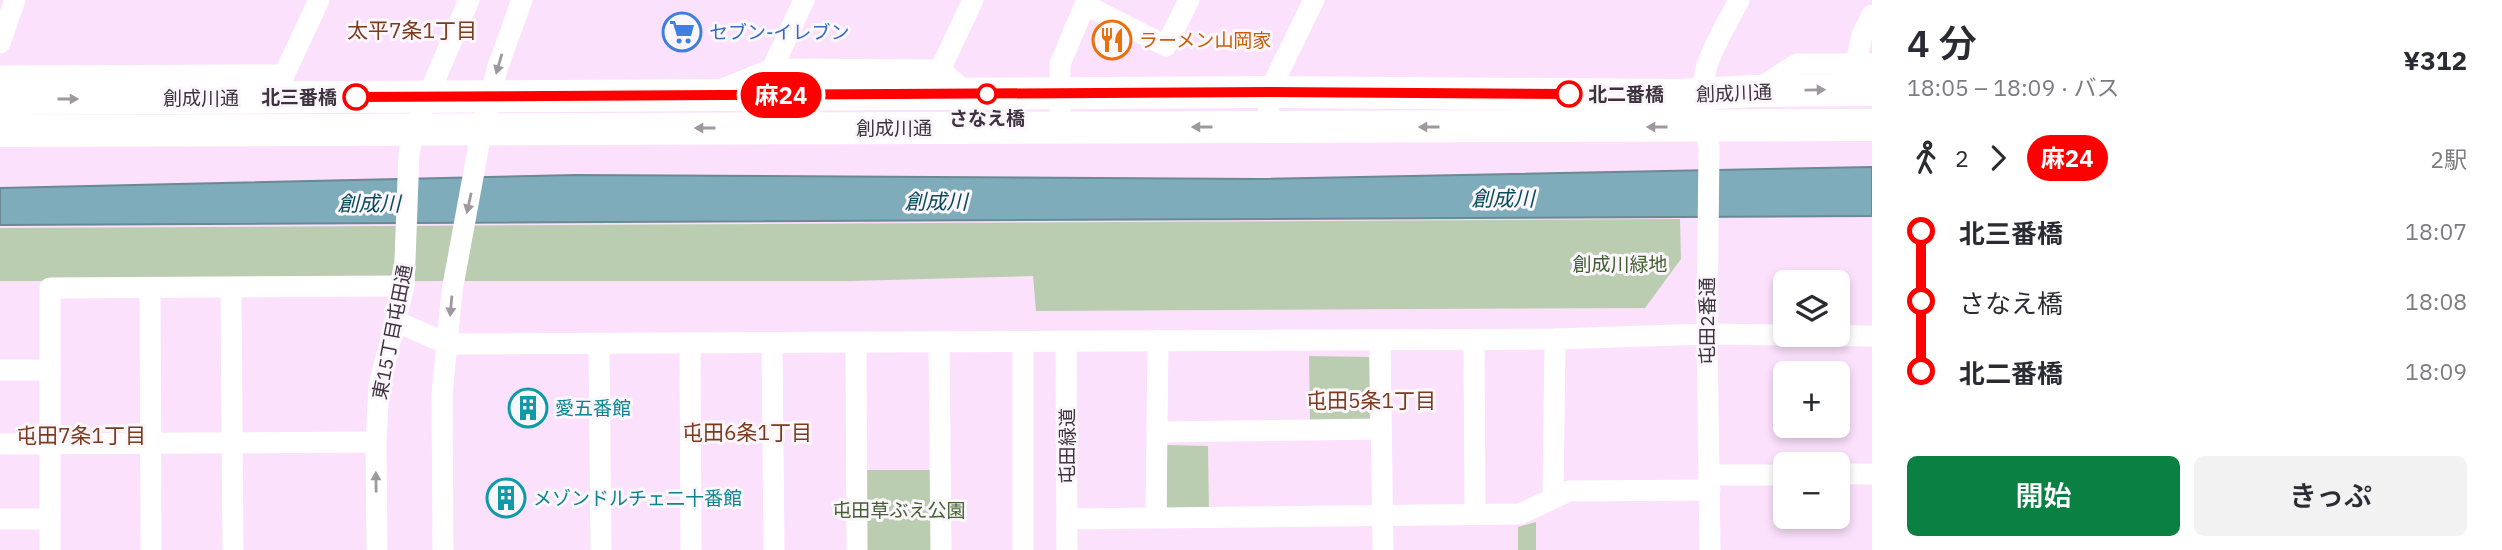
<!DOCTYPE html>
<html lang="ja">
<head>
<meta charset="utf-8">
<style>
	body { margin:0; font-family:"IBM Plex Sans","Noto Sans JP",sans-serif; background:#f2f2f3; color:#2b2b33; height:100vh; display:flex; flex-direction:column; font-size:26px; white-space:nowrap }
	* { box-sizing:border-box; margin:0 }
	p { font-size:23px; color:#7c7c81 }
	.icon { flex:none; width:38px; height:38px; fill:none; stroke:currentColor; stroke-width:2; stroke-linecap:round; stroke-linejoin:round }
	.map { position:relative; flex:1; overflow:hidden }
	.details { display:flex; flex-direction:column; background:#fff; width:630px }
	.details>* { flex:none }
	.badge { padding:0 14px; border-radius:23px; font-size:24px; line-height:46px }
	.fabs { position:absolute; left:1773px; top:270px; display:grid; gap:14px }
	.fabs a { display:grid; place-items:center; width:77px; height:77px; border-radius:10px; background:#fff; box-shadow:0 4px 10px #0003; font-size:35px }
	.map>.badge { position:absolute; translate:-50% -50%; box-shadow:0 0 0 4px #fff }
	.legs { display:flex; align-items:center; gap:10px; height:77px; padding:0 35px; font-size:23px }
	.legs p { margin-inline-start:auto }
	.headline { display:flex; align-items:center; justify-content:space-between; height:119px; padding:0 35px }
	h1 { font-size:38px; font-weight:600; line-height:52px }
	.action { display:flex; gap:14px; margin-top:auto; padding:14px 35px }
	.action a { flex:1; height:80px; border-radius:10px; background:#0b8043; color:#fff; font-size:28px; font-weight:600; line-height:80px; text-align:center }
	.action a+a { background:#f2f2f3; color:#2b2b33 }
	ul { padding:0 35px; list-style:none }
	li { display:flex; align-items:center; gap:24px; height:70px; font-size:26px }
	li i { display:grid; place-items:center; width:10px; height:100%; margin:0 9px; background:currentColor }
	li i::after { content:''; width:18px; height:18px; margin:-9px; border:5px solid; border-radius:50%; background:#fff }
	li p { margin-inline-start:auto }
	li:first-child i { background:linear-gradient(#0000 50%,currentColor 0) }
	li:last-child i { background:linear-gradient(currentColor 50%,#0000 0) }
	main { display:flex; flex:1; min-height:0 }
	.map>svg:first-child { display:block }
	.green { fill:#bbcdb1 }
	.water { fill:#7facba; stroke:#6b8895; stroke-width:2 }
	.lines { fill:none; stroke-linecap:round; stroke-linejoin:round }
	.minor { stroke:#fff; stroke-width:21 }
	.highway { stroke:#fff; stroke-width:32 }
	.oneway { fill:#9e999e }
	.line-1-casing { stroke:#fff; stroke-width:16 }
	.line-1 { stroke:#f00; stroke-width:10 }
	.stop-1-dot { fill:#fff; stroke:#f00; stroke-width:3.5 }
	.labels { text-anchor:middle; stroke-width:6; stroke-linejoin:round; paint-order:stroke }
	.shop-label { font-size:19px; fill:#366cbe; stroke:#fbf6fc; text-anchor:start }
	.food-label { font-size:19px; fill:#c56008; stroke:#fbf6fc; text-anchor:start }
	.street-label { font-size:19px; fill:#3d333e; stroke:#fbf6fc }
	.stop-label { font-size:19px; font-weight:bold; fill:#3d333e; stroke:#fbf6fc; text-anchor:start }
	.park-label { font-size:19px; fill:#42602f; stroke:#fbf6fc }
	.culture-label { font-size:19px; fill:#0d838f; stroke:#fbf6fc; text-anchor:start }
	.neighbourhood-label { font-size:21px; fill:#7b3a1a; stroke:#fbf6fc }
	.water-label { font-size:21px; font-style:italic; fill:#064b5a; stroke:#fbf6fc }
</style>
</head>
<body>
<main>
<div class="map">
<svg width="1872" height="550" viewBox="0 0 1872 550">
	<rect width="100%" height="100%" fill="#fbe1fc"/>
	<g class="green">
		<path d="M1680,219L1681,259L1645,308L1036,311L1033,276L851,281H0V228Z"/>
		<path d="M1309,356L1369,357L1370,423H1310Z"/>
		<path d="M1166,445L1208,446L1209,512H1167Z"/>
		<rect x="865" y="470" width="67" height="80"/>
		<path d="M1536,522V550H1518V527Z"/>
	</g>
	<path class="water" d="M1872,167V216L0,225V188L576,175L1258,179Z"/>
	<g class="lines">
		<g class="minor">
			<path d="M1085,5L1166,46L1189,0"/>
			<path d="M0,43L15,0"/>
			<path d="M1856,64L1862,35L1872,15"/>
			<path d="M772,69L804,0"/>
			<path d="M940,70L973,0"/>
			<path d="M0,76L284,75"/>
			<path d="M280,88L284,75L319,0"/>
			<path d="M720,90L772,69L940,70L969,94"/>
			<path d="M1756,90L1797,64H1872"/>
			<path d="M1060,127V64L1087,0"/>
			<path d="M1268,127L1269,92L1314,0"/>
			<path d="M231,288L233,550"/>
			<path d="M150,289L151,550"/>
			<path d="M397,322L448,344L1555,339L1707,334L1872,336"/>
			<path d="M1380,340L1383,549"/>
			<path d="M1474,340L1475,514"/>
			<path d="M1066,341L1067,550"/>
			<path d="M939,342L941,550"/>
			<path d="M1023,342V550"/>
			<path d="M690,343L691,550"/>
			<path d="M772,343L774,550"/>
			<path d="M856,343L857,550"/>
			<path d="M599,344L601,550"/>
			<path d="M0,370H50"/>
			<path d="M1157,432L1381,429"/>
			<path d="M0,444L376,442"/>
			<path d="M1838,474H1872"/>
			<path d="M1710,475H1785"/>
			<path d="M1553,498L1555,339"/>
			<path d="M1156,517L1158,340"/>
			<path d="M0,519H50"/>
			<path d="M1067,519L1520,514L1569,491L1710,490"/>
			<path d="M50,550V288L404,286"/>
			<path d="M377,550L376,442L379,386L404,286L409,153L414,129L469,0"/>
			<path d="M443,550L442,395L452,291L482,128L498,66L522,0"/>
			<path d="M1710,550L1707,334L1709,147C1703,123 1699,84 1709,60C1717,39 1729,20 1739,0"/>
		</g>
		<g class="highway">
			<path d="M0,99L1269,92L1678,95L1754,91L1872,90"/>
			<path d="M0,131L1872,125"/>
		</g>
	</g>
	<defs><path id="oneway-solid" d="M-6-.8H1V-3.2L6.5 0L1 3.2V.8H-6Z" transform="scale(1.75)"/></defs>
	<g class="oneway">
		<use href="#oneway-solid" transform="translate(499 64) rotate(106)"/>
		<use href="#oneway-solid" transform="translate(1815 90) rotate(-1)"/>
		<use href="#oneway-solid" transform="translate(68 99)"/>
		<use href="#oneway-solid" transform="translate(1202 127) rotate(180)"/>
		<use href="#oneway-solid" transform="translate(1429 127) rotate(180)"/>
		<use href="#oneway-solid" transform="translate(1657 127) rotate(180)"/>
		<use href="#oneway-solid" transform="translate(705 128) rotate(180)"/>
		<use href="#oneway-solid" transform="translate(469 203) rotate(102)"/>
		<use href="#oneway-solid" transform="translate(451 306) rotate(95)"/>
		<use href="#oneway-solid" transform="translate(376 482) rotate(-91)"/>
	</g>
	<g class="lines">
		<defs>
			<path id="line-1" d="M356,97L1269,92L1569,94"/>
		</defs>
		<use href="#line-1" class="line-1-casing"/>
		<use href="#line-1" class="line-1"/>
	</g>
	<defs>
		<symbol id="supermarket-ring" viewBox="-11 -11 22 22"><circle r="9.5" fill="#fbf6fc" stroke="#3f7fe0" stroke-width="1.5"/><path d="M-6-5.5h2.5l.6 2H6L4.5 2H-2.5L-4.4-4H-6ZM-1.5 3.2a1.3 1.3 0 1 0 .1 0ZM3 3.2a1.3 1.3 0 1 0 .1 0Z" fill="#3f7fe0"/></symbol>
		<symbol id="restaurant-ring" viewBox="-11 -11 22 22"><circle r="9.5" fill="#fbf6fc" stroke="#e8710a" stroke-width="1.5"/><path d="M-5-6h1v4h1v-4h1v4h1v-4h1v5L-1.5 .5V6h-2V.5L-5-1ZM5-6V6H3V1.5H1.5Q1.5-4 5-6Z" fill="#e8710a"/></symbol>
		<symbol id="building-ring" viewBox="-11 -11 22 22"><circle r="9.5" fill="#fbf6fc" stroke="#0f9aa8" stroke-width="1.5"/><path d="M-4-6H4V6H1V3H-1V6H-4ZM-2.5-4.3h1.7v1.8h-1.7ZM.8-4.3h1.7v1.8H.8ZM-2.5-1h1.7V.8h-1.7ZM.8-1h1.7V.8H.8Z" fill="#0f9aa8"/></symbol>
	</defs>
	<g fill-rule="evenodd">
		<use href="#supermarket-ring" x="660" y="10" width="44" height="44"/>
		<use href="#restaurant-ring" x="1090" y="18" width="44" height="44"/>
		<use href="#building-ring" x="506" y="386" width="44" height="44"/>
		<use href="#building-ring" x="484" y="476" width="44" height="44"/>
	</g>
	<g class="stop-1-dot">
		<circle cx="987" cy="94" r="9"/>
		<circle cx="1569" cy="94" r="12"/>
		<circle cx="356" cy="97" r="12"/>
	</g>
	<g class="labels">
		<g class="shop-label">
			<text x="709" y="39">セブン-イレブン</text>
		</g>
		<g class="food-label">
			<text x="1139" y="47">ラーメン山岡家</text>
		</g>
		<g class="street-label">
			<text transform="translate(1734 93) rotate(-2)" y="7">創成川通</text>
			<text x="201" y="105">創成川通</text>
			<text x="894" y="135">創成川通</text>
			<text transform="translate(1707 321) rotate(-90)" y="7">屯田2番通</text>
			<text transform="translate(392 332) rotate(-79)" y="7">東15丁目屯田通</text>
			<text transform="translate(1067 446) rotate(-90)" y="7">屯田緑道</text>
		</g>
		<g class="stop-label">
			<text x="1588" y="101">北二番橋</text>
			<text x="337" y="104" text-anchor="end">北三番橋</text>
			<text x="987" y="125" text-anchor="middle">さなえ橋</text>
		</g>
		<g class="park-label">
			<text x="1620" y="271">創成川緑地</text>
			<text x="899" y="517">屯田草ぶえ公園</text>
		</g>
		<g class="culture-label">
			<text x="555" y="415">愛五番館</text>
			<text x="533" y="505">メゾンドルチェ二十番館</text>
		</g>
		<g class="neighbourhood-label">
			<text x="412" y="38">太平7条1丁目</text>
			<text x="1371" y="408">屯田5条1丁目</text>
			<text x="747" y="440">屯田6条1丁目</text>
			<text x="81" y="443">屯田7条1丁目</text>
		</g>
		<g class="water-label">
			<text x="1503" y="206">創成川</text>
			<text x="936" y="209">創成川</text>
			<text x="369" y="211">創成川</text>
		</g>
	</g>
</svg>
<div class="fabs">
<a><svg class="icon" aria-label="layers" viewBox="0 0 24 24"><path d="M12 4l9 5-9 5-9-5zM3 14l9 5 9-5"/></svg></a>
<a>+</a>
<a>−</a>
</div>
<b class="badge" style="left:781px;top:95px;background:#f00;color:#fff">麻24</b>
</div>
<section class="details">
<div class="headline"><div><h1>4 分</h1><p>18:05 – 18:09 · バス</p></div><b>¥312</b></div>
<div class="legs"><svg class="icon" aria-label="walk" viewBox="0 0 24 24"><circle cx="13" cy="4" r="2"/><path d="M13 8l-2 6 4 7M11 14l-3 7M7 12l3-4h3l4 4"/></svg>2<svg class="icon" aria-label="forward" viewBox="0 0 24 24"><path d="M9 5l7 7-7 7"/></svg><b class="badge" style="background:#f00;color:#fff">麻24</b><p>2駅</p></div>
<ul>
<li><i style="color:#f00"></i><b>北三番橋</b><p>18:07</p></li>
<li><i style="color:#f00"></i><span>さなえ橋</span><p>18:08</p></li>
<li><i style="color:#f00"></i><b>北二番橋</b><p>18:09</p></li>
</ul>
<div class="action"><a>開始</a><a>きっぷ</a></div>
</section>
</main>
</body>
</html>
